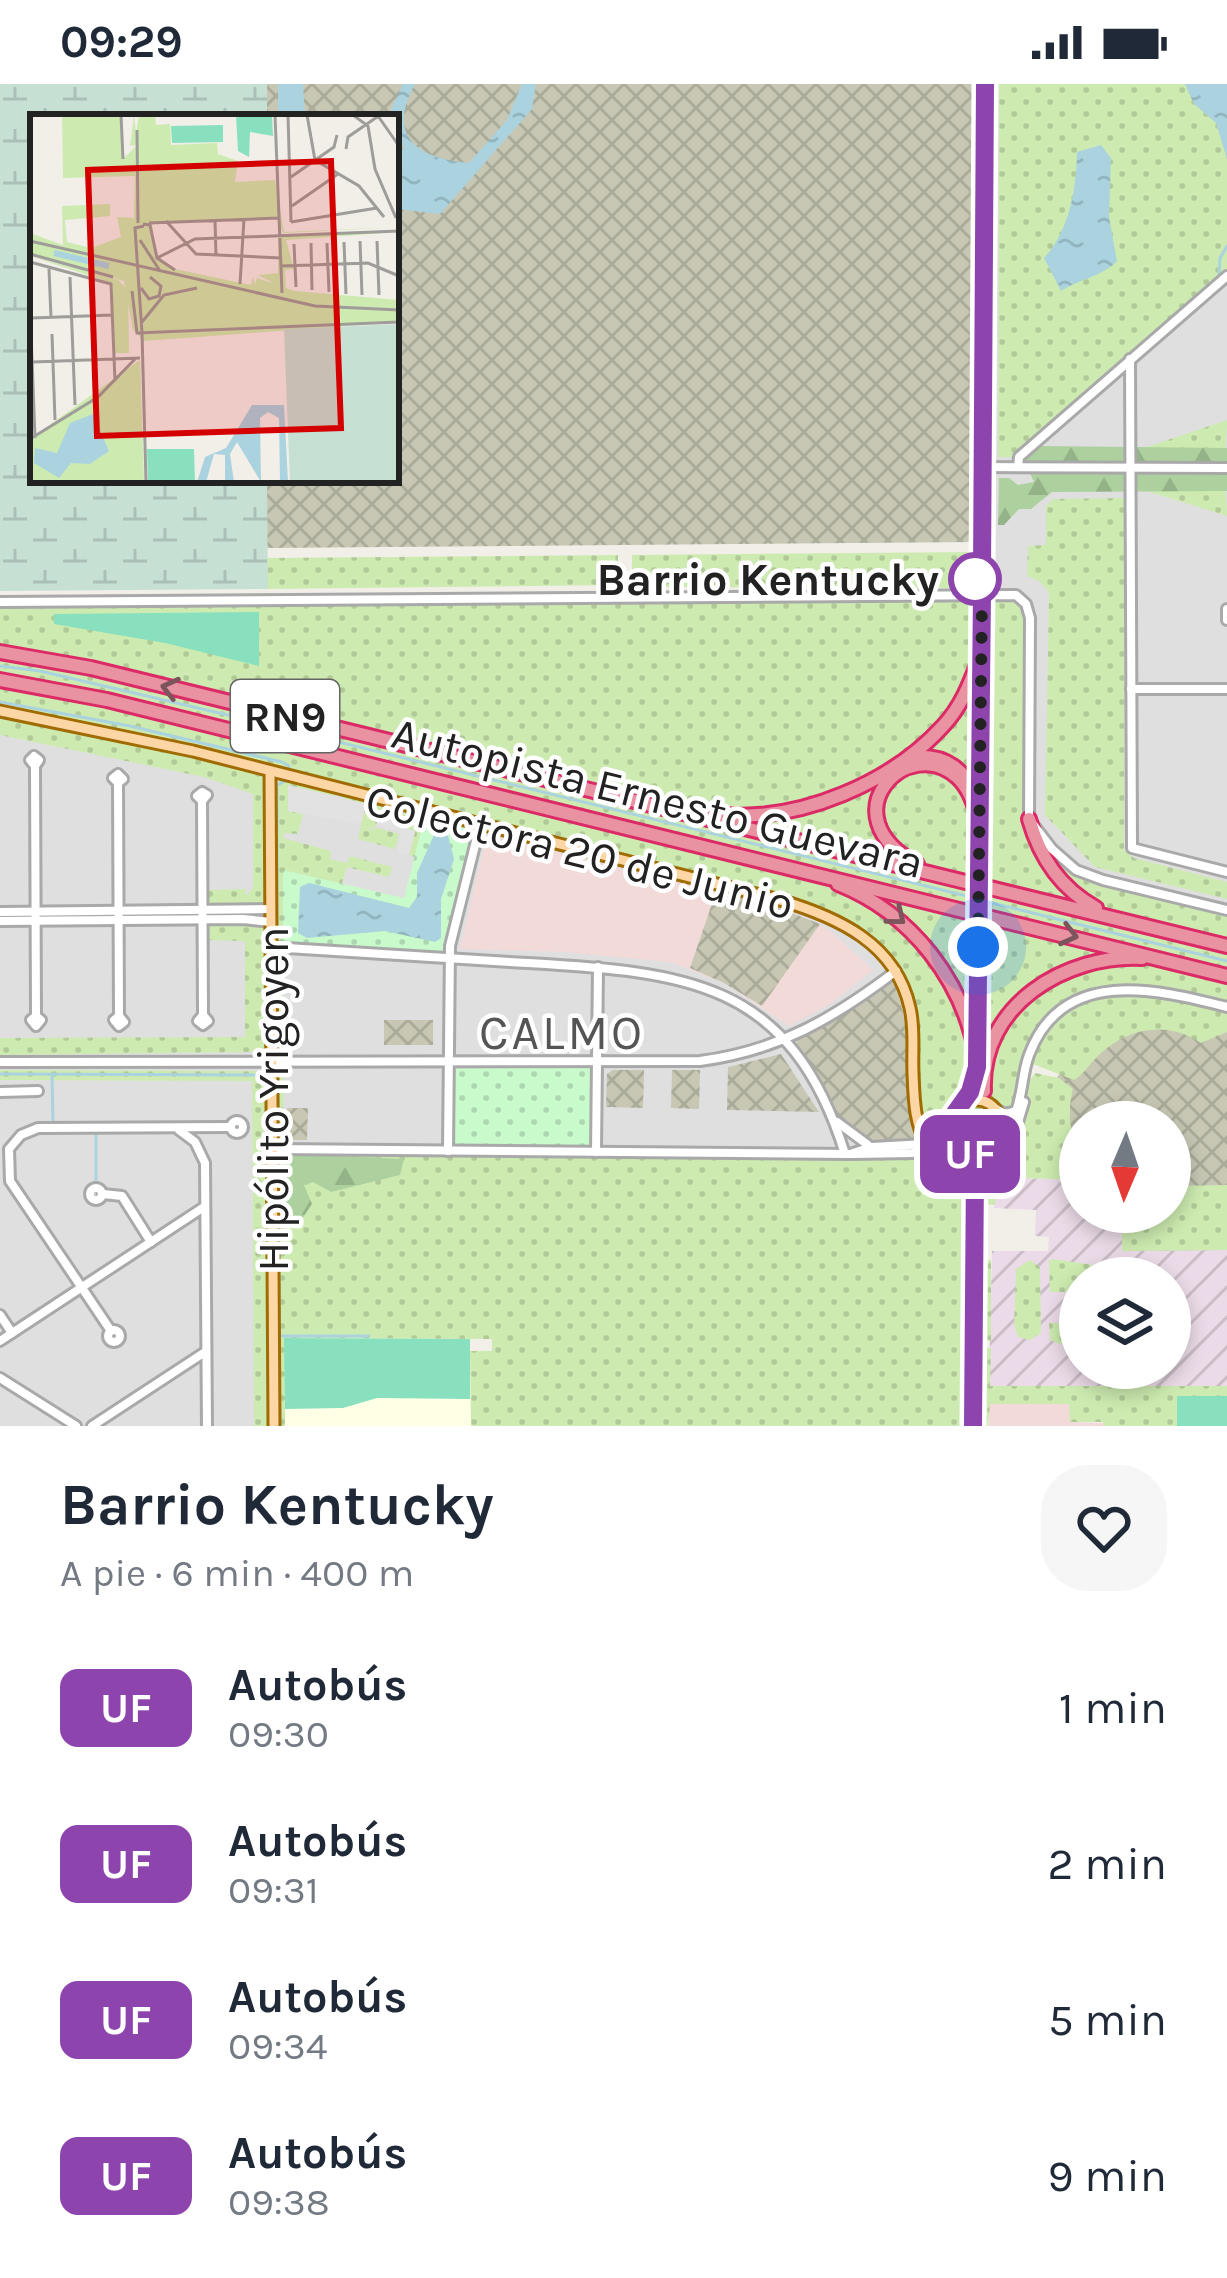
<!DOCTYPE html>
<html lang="es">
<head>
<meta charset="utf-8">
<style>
	body { margin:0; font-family:Karla,sans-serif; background:#f6f6f7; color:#1f2937; height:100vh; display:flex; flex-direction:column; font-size:45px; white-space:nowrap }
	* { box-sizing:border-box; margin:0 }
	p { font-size:39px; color:#747a83 }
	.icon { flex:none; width:66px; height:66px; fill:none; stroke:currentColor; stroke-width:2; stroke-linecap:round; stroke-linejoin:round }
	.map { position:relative; height:1342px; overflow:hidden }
	.drawer { display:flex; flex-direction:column; background:#fff; flex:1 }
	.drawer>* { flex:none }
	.badge { padding:0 24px; border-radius:18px; font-size:42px; line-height:78px }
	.needle { width:78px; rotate:182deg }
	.buttons { position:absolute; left:1059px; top:1017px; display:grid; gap:24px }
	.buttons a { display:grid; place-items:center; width:132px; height:132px; border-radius:50%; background:#fff; box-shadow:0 6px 18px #0003; font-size:60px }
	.you { position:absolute; width:60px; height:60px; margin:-30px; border:9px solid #fff; border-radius:50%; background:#1a73e8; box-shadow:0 0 0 18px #1a73e833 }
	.map>.badge { position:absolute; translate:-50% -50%; box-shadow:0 0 0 6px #fff }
	.round { display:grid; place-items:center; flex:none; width:126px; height:126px; border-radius:48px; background:#f6f6f7 }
	.head { display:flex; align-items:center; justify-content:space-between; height:204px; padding:0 60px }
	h1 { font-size:57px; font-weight:700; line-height:90px }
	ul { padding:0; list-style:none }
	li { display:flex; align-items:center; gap:36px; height:156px; padding:0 60px }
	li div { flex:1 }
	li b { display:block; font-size:45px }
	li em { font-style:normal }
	li .badge { min-width:132px; font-weight:700; text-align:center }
	.status { display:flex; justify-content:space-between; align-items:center; height:84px; padding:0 60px; background:#fff; direction:ltr }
	.status svg { height:33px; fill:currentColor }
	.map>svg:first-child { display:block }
	.residential { fill:#e0dfdf }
	.commercial { fill:#f2dad9 }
	.industrial { fill:url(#industrial-furrows); fill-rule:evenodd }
	.education { fill:#ffffe5 }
	.construction { fill:url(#construction-cross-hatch) }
	.grass { fill:url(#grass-dots) }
	.forest { fill:url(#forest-firs) }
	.wetland { fill:url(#wetland-marsh) }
	.park { fill:url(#park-dots) }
	.pitch { fill:#88e0be }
	.parking { fill:#e2e2e2 }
	.water { fill:url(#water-ripples) }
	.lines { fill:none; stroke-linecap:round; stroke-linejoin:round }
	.stream { stroke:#aad3df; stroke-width:3 }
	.minor-casing { stroke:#a9a9a9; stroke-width:14 }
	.major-casing { stroke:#a06b00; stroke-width:15 }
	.highway-casing { stroke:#dc2a67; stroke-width:18 }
	.minor { stroke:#fff; stroke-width:8 }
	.major { stroke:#fcd6a4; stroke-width:9 }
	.highway { stroke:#e892a2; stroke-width:12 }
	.major-bridge-casing { stroke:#a06b00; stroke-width:15; stroke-linecap:butt }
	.major-bridge { stroke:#fcd6a4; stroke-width:9 }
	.oneway { stroke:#7b545c }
	.line-casing { stroke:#fff; stroke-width:27 }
	.line { stroke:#8e44ad; stroke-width:18 }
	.walk { stroke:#222; stroke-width:12; stroke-dasharray:0 21.6 }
	.stop-dot { fill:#fff; stroke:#8e44ad; stroke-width:6 }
	.labels { text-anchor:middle; stroke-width:9; stroke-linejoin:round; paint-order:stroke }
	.shield { fill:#fff; stroke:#646464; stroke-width:3 }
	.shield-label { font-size:42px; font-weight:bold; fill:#222 }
	.stop-label { font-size:45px; font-weight:bold; fill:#222; stroke:#fff; text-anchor:end }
	.street-label { font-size:45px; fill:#222; stroke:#fff }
	.neighbourhood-label { font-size:48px; letter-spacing:3px; fill:#555; stroke:#fff }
	.inset-river { fill:none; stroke:#aad3df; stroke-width:6 }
	.inset-road { fill:none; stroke:#9f9d99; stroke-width:3 }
	.view { fill:#d40000; fill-opacity:0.15; stroke:#d40000; stroke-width:6 }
	.inset-edge { fill:none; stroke:#222; stroke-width:6 }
</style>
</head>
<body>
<div class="status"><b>09:29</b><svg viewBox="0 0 49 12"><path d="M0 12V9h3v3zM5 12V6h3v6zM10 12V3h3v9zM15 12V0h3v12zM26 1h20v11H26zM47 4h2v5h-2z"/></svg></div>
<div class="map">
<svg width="1227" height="1342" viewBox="0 0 1227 1342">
	<defs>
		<pattern id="industrial-furrows" width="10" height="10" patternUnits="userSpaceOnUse" patternTransform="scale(3)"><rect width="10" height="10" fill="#ebdbe8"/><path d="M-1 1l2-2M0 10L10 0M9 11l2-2" fill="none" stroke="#c9bcc7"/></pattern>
		<pattern id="construction-cross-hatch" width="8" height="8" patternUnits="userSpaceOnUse" patternTransform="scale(3)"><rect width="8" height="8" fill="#c7c7b4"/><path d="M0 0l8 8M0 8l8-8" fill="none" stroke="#abab9a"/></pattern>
		<pattern id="grass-dots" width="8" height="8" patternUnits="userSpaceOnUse" patternTransform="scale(3)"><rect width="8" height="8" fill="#cdebb0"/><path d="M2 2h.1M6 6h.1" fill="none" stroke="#b0c997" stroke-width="1.8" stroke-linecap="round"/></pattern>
		<pattern id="forest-firs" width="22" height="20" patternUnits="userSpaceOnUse" patternTransform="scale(3)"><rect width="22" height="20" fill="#add19e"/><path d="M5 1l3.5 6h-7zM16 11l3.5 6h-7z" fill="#95b388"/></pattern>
		<pattern id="wetland-marsh" width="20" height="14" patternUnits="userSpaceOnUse" patternTransform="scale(3)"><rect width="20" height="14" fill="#c6e0d4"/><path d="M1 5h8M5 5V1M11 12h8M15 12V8" fill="none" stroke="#aac0b6"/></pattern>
		<pattern id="park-dots" width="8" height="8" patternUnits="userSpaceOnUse" patternTransform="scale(3)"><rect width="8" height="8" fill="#c8facc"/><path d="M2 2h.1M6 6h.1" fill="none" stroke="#acd6af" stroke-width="1.8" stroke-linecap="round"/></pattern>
		<pattern id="water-ripples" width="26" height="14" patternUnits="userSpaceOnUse" patternTransform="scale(3)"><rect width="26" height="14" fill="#aad3df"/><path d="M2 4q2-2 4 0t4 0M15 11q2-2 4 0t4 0" fill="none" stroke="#92b5bf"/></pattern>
	</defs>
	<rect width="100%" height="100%" fill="#f2efe9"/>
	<g class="residential">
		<path d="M985,0H1227V826L1076,786L1029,735L982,509Z"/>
		<path d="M0,627L50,635L780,816L870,858L904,905L922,1052L918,1068L273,1065L274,1342H0Z"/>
	</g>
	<g class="commercial">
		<path d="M487,751L776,823L829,846L873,886L830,920L789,942L724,899L670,878L565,868L460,865Z"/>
		<path d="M989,1320H1070L1071,1338L1104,1339V1342H989Z"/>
	</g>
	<path class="industrial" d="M997,1093L1080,1096V1128H1122L1123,1167L1227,1166V1302H989L992,1167H1048L1049,1153L1035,1152L1036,1126L994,1124ZM1080,1194H1170V1284H1080Z"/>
	<path class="education" d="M284,1254L470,1255L471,1342H285Z"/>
	<g class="construction">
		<path d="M267,0H977L972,458L267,464V396H396V33H267Z"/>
		<path d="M716,808L776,823L820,840L762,922L724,899L690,884Z"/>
		<path d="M890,896L895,897L907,945L916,1058L881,1060L859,1054L837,1032L795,963L798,955L845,930Z"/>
		<rect x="384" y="936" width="49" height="25"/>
		<path d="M1227,937V1166L1122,1167V1128H1170V1038H1080V1096L1055,996L1093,946Z"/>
		<path d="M781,970L819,1028L727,1026L728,983Z"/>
		<path d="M613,986H644L643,1024L606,1023L607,990Z"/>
		<path d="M672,986H700L699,1025L671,1024Z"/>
		<path d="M287,1024H308L307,1056H286Z"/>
	</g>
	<g class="grass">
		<path d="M999,0H1227V192L1019,373H998Z"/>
		<path d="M1227,336L1225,380L1138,366Z"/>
		<path d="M1225,392L1227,432L1134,403Z"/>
		<path d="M1124,414V766L1134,774L1227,798V815L1095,783L1045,731L1049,508L1039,497L1027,492L1028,462L1046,461V422L1053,415Z"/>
		<path d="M977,468V487L967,493L970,496L966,504L632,503V471Z"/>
		<path d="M618,471V501L268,505L267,474Z"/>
		<path d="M1008,509L1029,527V735L1076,786L1227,826V923C1167,907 1068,887 1035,960C1025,982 1022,1007 1010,1029L991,1020L964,1019L949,1043L953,1052L931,1058L922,1052L910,921L880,867L830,833L270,688L0,627V518Z"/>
		<path d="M0,631L260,688L266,693L268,817L255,824H210L207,806L245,805L246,812L253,804V710L204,693L0,651Z"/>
		<path d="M281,695L335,708V712L289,702L288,726L303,730L298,750L284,749L283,754L331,767L330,775L347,779L350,772L392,783L389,793L347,783L342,799L283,860L275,854L274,702Z"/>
		<path d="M342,710L425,731L415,773L409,771L415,748L407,745L411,731L406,734L380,727L376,742L366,747L377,744L399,750L395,765L358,755L365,720L342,714Z"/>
		<path d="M210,837L268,845L267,968L0,971V954L245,953V857L208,856Z"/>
		<path d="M284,868L283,971L276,965L275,874Z"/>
		<path d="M1121,909L1170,913L1227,927V948L1201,959C1164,935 1124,945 1095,975C1086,984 1084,990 1074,996L1033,980C1036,935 1083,914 1121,909Z"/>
		<path d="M284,978L283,1063L276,1057L275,983Z"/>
		<path d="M0,986L256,987L264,990L269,999L271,1342H254L252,997L0,996Z"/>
		<path d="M1035,989L1059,994L1073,1005C1063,1043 1080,1061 1080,1096L998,1093L995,1121L983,1120L984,1075L1023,1041L1028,999Z"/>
		<circle cx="977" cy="1040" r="20"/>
		<path d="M944,1063L966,1070L970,1079L965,1342H471L470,1267H492V1255L285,1254V1342H277V1069L913,1075Z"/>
		<path d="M1227,1101V1166L1122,1167V1128H1170V1102Z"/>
		<path d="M1053,1175L1093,1181V1194H1080V1208H1050L1049,1177Z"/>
		<path d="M991,1176V1258L979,1249L981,1177Z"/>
		<path d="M1030,1176L1040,1183L1041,1249L1030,1256L1018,1253L1014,1241L1016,1185Z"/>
		<path d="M1136,1182L1153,1185L1158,1194H1101L1103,1183Z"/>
		<path d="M1065,1232L1080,1233V1258L1060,1260L1050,1256L1049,1239H1064Z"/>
		<path d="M982,1264H991L990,1302H1227V1342H1104L1103,1338H1070L1069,1320H990L988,1342H980Z"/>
	</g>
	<g class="forest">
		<path d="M1039,362L1227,364V407L1052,408L1031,425H1019L1004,441H998L999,394H1009L1018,401L1034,398L1024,375Z"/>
		<path d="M283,1069L404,1075L400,1091L331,1108L313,1098L304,1101L312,1120L302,1135L286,1142Z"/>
	</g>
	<path class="wetland" d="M0,0H267V33H33V396H267L268,505L0,507Z"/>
	<g class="park">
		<path d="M425,731L475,744L445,867L437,870L283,860V786L404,814Z"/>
		<path d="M586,980L593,984L591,1064L454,1063V981Z"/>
	</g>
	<g class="pitch">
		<path d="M259,528V582L165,559L54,540V530Z"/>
		<path d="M284,1254L470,1255V1315L377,1314L343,1324L285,1325Z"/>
		<rect x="1177" y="1312" width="50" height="30"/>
	</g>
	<g class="parking">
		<path d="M288,701L366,720L361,740L288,727Z"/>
		<path d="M380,727L409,735L407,745L415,747L409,771L397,768L401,748L376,742Z"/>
	</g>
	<g class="water">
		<path d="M278,0H303L305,33H278Z"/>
		<path d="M403,0H415C385,53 419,75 469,79L507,36L522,0H536L532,25L440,130L396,125V72L404,64L391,26Z"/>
		<path d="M1185,0H1227V75L1216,39L1194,20Z"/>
		<path d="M1101,61L1111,74L1109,133L1117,177C1100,194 1081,194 1061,207L1044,174C1070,146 1076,105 1077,68Z"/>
		<path d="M441,749L448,752L454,775L441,815V854L435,858L385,847L307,854L298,849L300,803L309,799L409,824L417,813V789L434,751Z"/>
	</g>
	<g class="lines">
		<g class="stream">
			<path d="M1219,189L1220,174L1227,162"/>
			<path d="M979,265L980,0"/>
			<path d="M976,463L978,274"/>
			<path d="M0,582L40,587L245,635L975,814"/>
			<path d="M0,618L130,642L282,678L289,682L288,686"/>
			<path d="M277,749V701L285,697"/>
			<path d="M984,817L1227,877"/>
			<path d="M277,855V753"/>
			<path d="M277,874L278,965"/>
			<path d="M278,986V1055"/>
			<path d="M0,990L257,991"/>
			<path d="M52,991L53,1042"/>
			<path d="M96,1044V1102"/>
			<path d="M278,1075L280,1342"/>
			<path d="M281,1252H369"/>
		</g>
		<defs>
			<g id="minor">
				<path d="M1130,275L1132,764L1227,788"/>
				<path d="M981,383L1227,384"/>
				<path d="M1018,383L1019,373L1227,192"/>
				<path d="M982,509L985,0"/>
				<path d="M0,518L1016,511L1026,520L1030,534L1029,735L1052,765L1076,786L1103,796L1227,826"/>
				<path d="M1227,525V536"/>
				<path d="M1131,605H1227"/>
				<path d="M34,672L39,676L35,682L30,676Z"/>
				<path d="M35,682L36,932L41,936L36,942L31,936L36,932"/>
				<path d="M118,690L123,695L118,699L113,694Z"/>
				<path d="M118,699L119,932L124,938L119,942L114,936L119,932"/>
				<path d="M202,708L207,711L202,717L197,712Z"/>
				<path d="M202,717L203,931L208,937L203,941L198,937L203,931"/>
				<path d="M0,828L271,825"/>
				<path d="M0,837L243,835L271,838"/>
				<path d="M271,863C351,868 431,873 510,878C674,888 789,888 845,1070"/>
				<path d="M0,978L700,977C778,967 834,934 896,887"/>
				<path d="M0,1008L38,1007"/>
				<path d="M996,1025L1005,1030L1016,1027C1023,1009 1022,990 1029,971C1062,882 1156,905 1227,923"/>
				<circle cx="237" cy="1043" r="6"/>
				<path d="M837,1038L868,1061"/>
				<path d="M179,1046L195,1058L205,1079L207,1342"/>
				<path d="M999,1052L1018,1038L1024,1018"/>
				<path d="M272,1065L852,1070L913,1069L928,1062"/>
				<path d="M448,1067L450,862L480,741"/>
				<path d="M596,1068L598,883"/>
				<path d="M853,1069L872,1063L926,1060"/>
				<circle cx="96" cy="1110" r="6"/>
				<path d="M103,1110L122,1112L151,1158"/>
				<path d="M0,1231L12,1249"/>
				<circle cx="114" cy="1252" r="6"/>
				<path d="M111,1247L10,1097L9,1065L21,1051L38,1044L231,1043"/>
				<path d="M0,1257L204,1123"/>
				<path d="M0,1294L76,1342"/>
				<path d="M92,1342L205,1268"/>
			</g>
			<g id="major">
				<path d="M0,627L193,667L780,816C837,833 896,859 910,924C915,945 912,967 913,989C914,1014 914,1040 928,1062L946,1055L961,1059"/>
				<path d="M270,688L274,1342"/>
				<path d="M979,774L982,509"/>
				<path d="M953,1035L956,1054C974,1072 995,1065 1001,1041C999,1021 984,1012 966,1018"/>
				<path d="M936,1055C991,999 977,935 978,863"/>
				<path d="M973,1342L975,1088L983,1064"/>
			</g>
			<g id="highway">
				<path d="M0,568L91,584L1227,862"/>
				<path d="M0,596L107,616L1227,892"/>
				<path d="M916,673C948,671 962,687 980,711"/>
				<path d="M725,731C801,737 891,699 943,642C963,621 972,594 982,568"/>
				<path d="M1029,735C1040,774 1060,804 1096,824"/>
				<path d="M917,780C826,731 909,647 958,694C970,705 974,722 980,737"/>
				<path d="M838,800C911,829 965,897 977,977"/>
				<path d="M984,1007C980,921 1066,870 1142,874"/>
			</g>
		</defs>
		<use href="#minor" class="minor-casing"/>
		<use href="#major" class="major-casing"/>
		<use href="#highway" class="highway-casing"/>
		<use href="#minor" class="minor"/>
		<use href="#major" class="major"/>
		<use href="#highway" class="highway"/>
		<defs>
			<path id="major-bridge" d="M978,863L979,774"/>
		</defs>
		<use href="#major-bridge" class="major-bridge-casing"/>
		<use href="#major-bridge" class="major-bridge"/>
	</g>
	<defs><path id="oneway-chevron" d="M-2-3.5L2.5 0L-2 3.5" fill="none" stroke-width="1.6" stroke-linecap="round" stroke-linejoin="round" transform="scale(3)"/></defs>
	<g class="oneway">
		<use href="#oneway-chevron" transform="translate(170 604) rotate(-166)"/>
		<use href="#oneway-chevron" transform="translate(897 833) rotate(39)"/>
		<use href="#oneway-chevron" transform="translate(1069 851) rotate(14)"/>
	</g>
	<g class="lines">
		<defs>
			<path id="line" d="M973,1342L975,1088L968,1067L952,1042L955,1029L970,1008L977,983L982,509L973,500L982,487L985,0"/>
		</defs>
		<use href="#line" class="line-casing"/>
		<use href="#line" class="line"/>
		<path class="walk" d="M975,495L982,496V509L978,863"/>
	</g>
	<circle class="stop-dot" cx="975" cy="495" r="24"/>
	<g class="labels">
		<rect class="shield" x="231" y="596" width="108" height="72" rx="9"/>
		<g class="shield-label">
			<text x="285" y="647">RN9</text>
		</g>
		<g class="stop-label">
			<text x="939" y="511">Barrio Kentucky</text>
		</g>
		<g class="street-label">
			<text transform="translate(658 713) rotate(14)" y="16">Autopista Ernesto Guevara</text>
			<text transform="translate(580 767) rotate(14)" y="16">Colectora 20 de Junio</text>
			<text transform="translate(272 1015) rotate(-90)" y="16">Hipólito Yrigoyen</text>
		</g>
		<g class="neighbourhood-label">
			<text x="562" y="965">CALMO</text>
		</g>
	</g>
	<g transform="translate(30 30)">
		<rect width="369" height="369" fill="#f2efe9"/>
		<path d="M32,1H90L94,44L107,31L100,32L104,1L106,19L109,1H125L126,11L140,10L141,31L187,29L188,40L208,47L205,68L245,66L254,118L369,113L253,119L247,104L122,108L124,137L140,154L221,171L223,163L225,171L227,164L245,170L228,161L248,159V122L369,118L256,126L264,155L255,156L256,174L265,177L369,186V208L114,227L103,216L94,167L0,140V119L33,131L32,92L80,90V102L35,106L37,128L61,134L91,123L87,103L104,104L105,62L33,64ZM0,142L88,166L98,176L99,239H85L82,169ZM110,246L114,368H0V325Z" fill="#cdebb0"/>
		<path d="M369,210V368H260L254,215Z" fill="#c6e0d4"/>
		<path d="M206,1H242L243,22L220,18L219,43L208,37ZM193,11V28L142,29L141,12ZM117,335H164L165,368H118Z" fill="#88e0be"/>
		<path d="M222,291H254L258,368H250L249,304L238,298L230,304L231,368L207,328L200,340L204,368H195V341L184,340L176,368H167L175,343L196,334ZM63,300L79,337L60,350L41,349L29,364L4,349L5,334L27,339L40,309Z" fill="#aad3df"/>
		<path class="inset-river" d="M24,139L79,152"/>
		<path class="inset-road" d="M91,1L93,45M245,1L252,179M258,1L261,108M277,1L285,46L329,72L354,103M323,1L338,12L345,55L366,104M348,2L369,32M107,16L108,109M316,35L318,23L350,1M261,63L304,33L307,21M262,92L308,60M185,106L186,142M136,107L166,140L251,144M261,108L347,94M119,109L249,104M113,110L120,111L127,144L145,156M110,126L130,157M0,127L285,192L369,196M330,127L332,181M347,127L349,181M314,128L316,180M281,129L282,176M297,129L299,178M264,130L266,173M0,140L83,163M127,144L165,125L369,117M0,148L81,170L85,267M251,152L338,149L369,162M19,155L21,204M40,163L45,291M61,165L62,202M210,170L214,105M111,174L119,185L129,182L131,172L120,163M102,177L107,219L369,208M0,193L5,324M2,204L82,201M112,208L134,181L167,174M63,218L65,284M112,219L116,368M112,219L105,114L114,112M22,220L25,306M3,248L110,244M0,325L68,283L106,244"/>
		<path class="view" d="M301,47L311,314L67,322L58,56Z"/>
		<rect width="369" height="369" class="inset-edge"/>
	</g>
</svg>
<div class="buttons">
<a><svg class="needle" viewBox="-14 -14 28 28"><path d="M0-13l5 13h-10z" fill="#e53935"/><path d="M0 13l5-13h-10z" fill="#747a83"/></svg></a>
<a><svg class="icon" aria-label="layers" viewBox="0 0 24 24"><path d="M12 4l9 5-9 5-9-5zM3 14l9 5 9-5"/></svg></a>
</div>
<div class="you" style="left:978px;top:863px"></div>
<b class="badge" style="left:970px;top:1070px;background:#8e44ad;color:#fff">UF</b>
</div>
<section class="drawer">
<div class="head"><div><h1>Barrio Kentucky</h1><p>A pie · 6 min · 400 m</p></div><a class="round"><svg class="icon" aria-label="heart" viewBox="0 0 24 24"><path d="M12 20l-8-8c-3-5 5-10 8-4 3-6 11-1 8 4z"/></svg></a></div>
<ul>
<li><span class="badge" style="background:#8e44ad;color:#fff">UF</span><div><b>Autobús</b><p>09:30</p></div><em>1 min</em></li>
<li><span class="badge" style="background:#8e44ad;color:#fff">UF</span><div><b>Autobús</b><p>09:31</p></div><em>2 min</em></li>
<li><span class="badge" style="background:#8e44ad;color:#fff">UF</span><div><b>Autobús</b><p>09:34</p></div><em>5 min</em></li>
<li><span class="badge" style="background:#8e44ad;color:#fff">UF</span><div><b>Autobús</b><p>09:38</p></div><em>9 min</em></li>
</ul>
</section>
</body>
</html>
